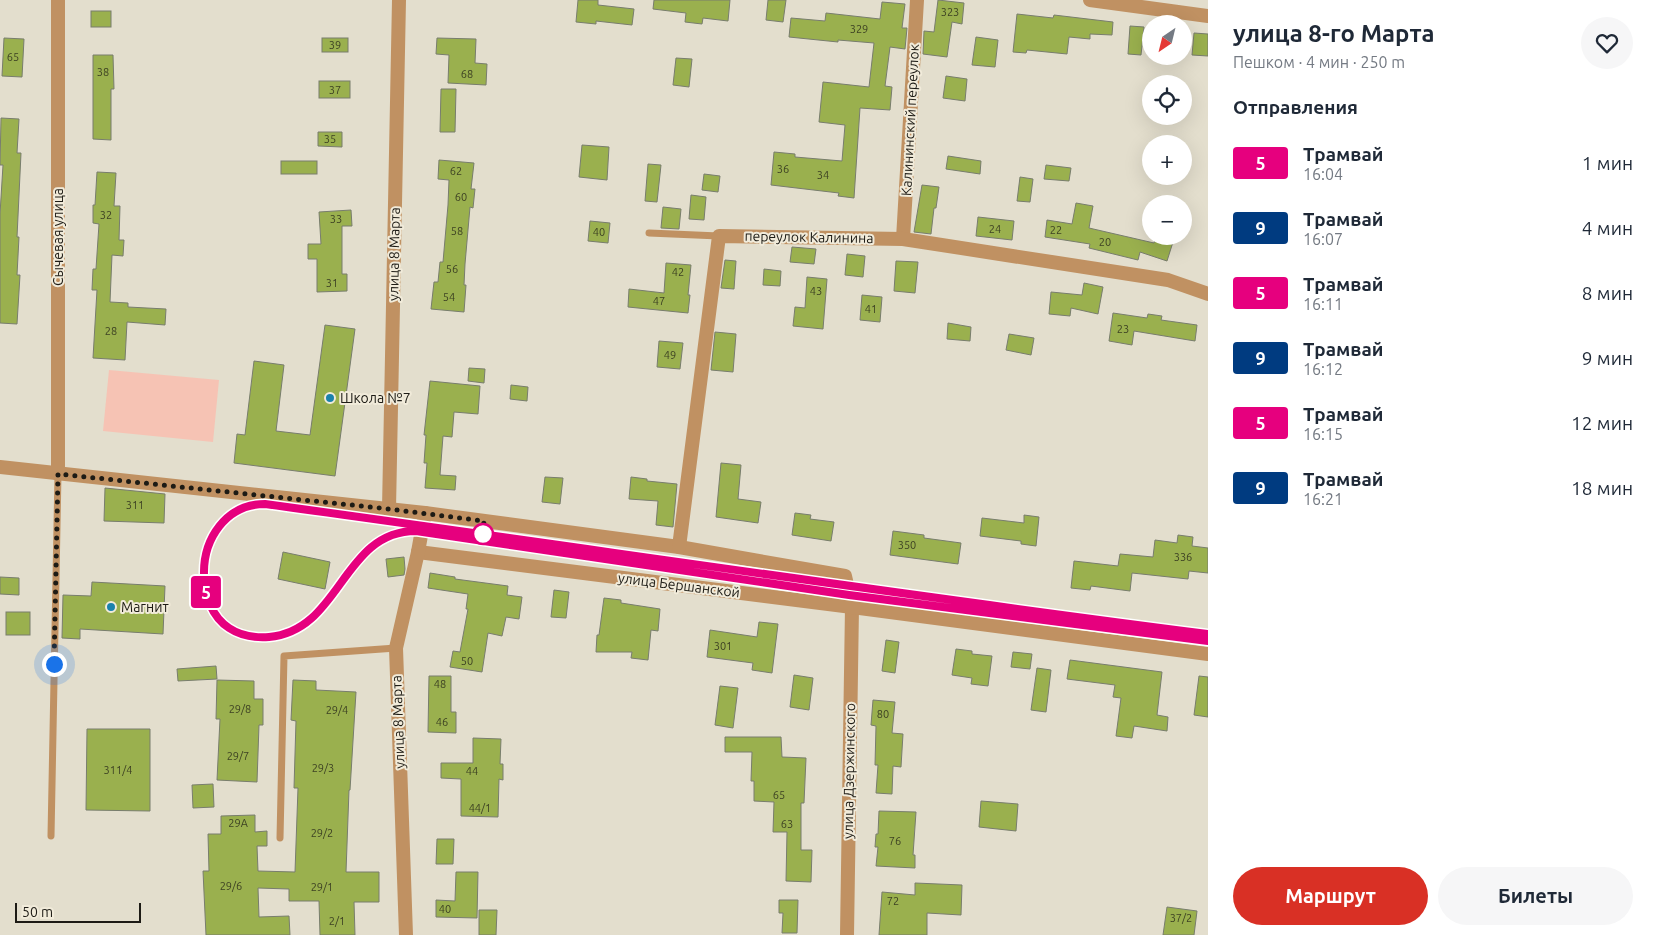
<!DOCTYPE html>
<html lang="ru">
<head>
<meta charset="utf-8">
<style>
	body { margin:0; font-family:Ubuntu,sans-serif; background:#f6f6f7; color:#1f2937; height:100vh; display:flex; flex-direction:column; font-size:19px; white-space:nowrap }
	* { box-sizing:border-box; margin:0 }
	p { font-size:16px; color:#747a83 }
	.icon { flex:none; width:28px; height:28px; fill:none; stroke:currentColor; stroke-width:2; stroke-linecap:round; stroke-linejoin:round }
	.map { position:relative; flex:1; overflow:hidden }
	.panel { display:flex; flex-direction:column; background:#fff; width:450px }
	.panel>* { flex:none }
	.badge { padding:0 10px; border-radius:4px; font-size:18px; line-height:32px }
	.needle { width:32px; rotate:215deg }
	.tools { position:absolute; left:1142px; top:15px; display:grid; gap:10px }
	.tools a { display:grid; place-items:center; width:50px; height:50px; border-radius:50%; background:#fff; box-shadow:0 5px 20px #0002; font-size:25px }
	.scale { position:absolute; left:15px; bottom:12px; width:126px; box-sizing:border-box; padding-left:5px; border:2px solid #1d1b15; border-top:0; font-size:14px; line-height:18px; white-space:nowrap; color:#1d1b15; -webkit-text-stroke:4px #f1ebda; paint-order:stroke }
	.you { position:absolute; width:25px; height:25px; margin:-12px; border:4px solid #fff; border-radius:50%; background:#1a73e8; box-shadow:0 0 0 8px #1a73e833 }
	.map>.badge { position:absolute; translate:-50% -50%; box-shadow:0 0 0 2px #fff }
	h2 { padding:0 25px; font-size:19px; line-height:45px }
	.round { display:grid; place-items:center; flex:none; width:52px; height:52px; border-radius:26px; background:#f6f6f7 }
	.overview { display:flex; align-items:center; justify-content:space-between; height:85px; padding:0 25px }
	h1 { font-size:24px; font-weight:700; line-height:38px }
	.button { display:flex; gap:10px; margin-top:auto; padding:10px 25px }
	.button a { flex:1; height:58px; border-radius:30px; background:#d93025; color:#fff; font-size:20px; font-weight:700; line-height:58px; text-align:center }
	.button a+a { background:#f6f6f7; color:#1f2937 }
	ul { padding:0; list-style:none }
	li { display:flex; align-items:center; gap:15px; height:65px; padding:0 25px }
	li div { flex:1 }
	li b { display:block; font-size:19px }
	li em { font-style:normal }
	li .badge { min-width:55px; font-weight:700; text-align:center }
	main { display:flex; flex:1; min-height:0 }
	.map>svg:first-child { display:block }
	.green { fill:#f6c3b4 }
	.building { fill:#9ab04e; stroke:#787d6d }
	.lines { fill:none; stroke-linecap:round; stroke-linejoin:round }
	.lane { stroke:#c09162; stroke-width:7 }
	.street { stroke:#c09162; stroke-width:14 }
	.tram { stroke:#7a776b; stroke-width:1 }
	.line-casing { stroke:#fff; stroke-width:11 }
	.line { stroke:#e6007e; stroke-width:8 }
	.walk { stroke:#1d1b15; stroke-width:5; stroke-dasharray:0 9 }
	.poi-dot { fill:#1b82ac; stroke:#f1ebda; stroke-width:2 }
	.stop-dot { fill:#fff; stroke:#e6007e; stroke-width:2.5 }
	.labels { text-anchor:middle; stroke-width:4; stroke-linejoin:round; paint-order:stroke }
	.number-label { font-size:11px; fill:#3c4023 }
	.street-label { font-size:14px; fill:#1d1b15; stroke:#f1ebda }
	.poi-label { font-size:14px; fill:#1d1b15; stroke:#f1ebda; text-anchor:start }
</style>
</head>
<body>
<main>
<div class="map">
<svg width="1208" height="935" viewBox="0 0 1208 935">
	<rect width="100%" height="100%" fill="#e3decd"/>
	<path class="green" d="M109,370L219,380L213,442L103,431Z"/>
	<g class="building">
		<path d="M578,0H598V5L634,9L632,25L596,21V24L576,22Z"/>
		<path d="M654,0H730L728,21L703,18L702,24L685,22L686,13L653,9Z"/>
		<path d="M768,0H786L783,22L766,20Z"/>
		<path d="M938,0L964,3L962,24L952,22L947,57L923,54L924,31L934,32Z"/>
		<path d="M882,2L905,4L902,28H907L905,49L890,47L885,86L892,87L890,110L860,108L854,198L838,196L839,193L771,185L774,152L795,154V157L842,161L845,125L819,122L823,82L869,87L874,43L838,40V42L789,37L791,18L825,21L826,13L880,19Z"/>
		<rect x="91" y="11" width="20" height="16"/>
		<path d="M1017,14L1053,18L1054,15L1113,22L1112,35L1090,34V39L1069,37L1067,54L1027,50L1026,53L1013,52Z"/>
		<path d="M1130,26L1144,27L1141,55L1128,54Z"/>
		<path d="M1194,33L1208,34V56L1192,55Z"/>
		<path d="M976,37L998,40L995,67L972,65Z"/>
		<path d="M4,38L24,39L22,77L2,76Z"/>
		<rect x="322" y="38" width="26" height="14"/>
		<path d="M437,38L476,39L475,63L487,64L486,85L448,83L449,55L436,54Z"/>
		<path d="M93,55H113L114,89H111V140L93,139Z"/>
		<path d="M676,58L692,59L689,87L673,85Z"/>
		<path d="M946,76L967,79L965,101L943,98Z"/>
		<rect x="319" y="81" width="31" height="17"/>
		<path d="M441,89H456L455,132H440Z"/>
		<path d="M1,118L19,119L17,153H21L17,237H19L17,275H20L17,324L0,323V214L3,165H0Z"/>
		<path d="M318,132H342V147L318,146Z"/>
		<path d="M582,145L609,147L607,180L579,177Z"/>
		<path d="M948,156L981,161L980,174L946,169Z"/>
		<path d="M439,160L474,163L471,189H475L473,208L470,207L465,264L464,285H466L464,312L431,309L434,282H438L440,262H443L448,205L449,180L438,179Z"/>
		<rect x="281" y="161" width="36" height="13"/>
		<path d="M648,164L661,165L657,202L645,201Z"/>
		<path d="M1046,165L1071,168L1069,181L1044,179Z"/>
		<path d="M97,172L116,173L114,206H120L119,240H124L123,256L112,255L110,302L128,303V307L166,309L165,325L127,322L125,360L93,358L97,290H92L93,269H96L99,224L93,223V205H95Z"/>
		<path d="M704,174L720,176L718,192L702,190Z"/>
		<path d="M1020,177L1033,179L1030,202L1017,201Z"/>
		<path d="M922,185L939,187L936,208H934L931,234L914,232Z"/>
		<path d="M691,195L706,197L704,220L689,219Z"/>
		<path d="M1076,203L1093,206L1089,228L1154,243L1156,236L1173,242L1167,261L1140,252L1138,260L1089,248L1090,244L1045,237L1047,220L1072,224Z"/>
		<path d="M663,207L681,209L679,229L661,228Z"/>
		<path d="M351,210L352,226H342V274H347V291L317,292V259H308V244H321L319,212Z"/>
		<path d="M978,217L1014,221L1012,240L976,236Z"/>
		<path d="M590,221L610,223L608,243L588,241Z"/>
		<path d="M792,247L816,249L814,264L790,262Z"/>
		<path d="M847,254L865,256L863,277L845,275Z"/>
		<path d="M725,260L736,261L734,289L721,288Z"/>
		<path d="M896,261L918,262L915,293L894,291Z"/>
		<path d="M666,263L691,265L688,295H690L688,313L628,307L629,289L664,293Z"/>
		<path d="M764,269L781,271L780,286L763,285Z"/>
		<path d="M807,277L827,279L823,329L793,326L795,307L805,308Z"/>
		<path d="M1084,283L1103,287L1098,314L1071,308L1070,316L1049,314L1051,292L1082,295Z"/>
		<path d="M862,295L882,297L880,322L860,320Z"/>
		<path d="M1113,313L1147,318L1148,314L1162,316L1161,320L1197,325L1195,341L1134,331L1132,345L1109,341Z"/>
		<path d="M948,323L971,327L970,341L947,339Z"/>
		<path d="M325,325L355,329L335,476L234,463L237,434L245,435L254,361L284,365L276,431L310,435Z"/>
		<path d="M715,332L736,334L733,372L711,370Z"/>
		<path d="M1009,334L1034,338L1031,355L1006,350Z"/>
		<path d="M659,341L683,343L680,369L657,367Z"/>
		<path d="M469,368L485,369L484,383L468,381Z"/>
		<path d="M430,381L480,386L478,414L454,412L452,437L443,436L440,475L456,476L455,490L425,488L427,463H424L426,435H424Z"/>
		<path d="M511,385L528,387L527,401L510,399Z"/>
		<path d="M721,463L741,465L738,499L761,502L758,523L716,517Z"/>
		<path d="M545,477L563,478L560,504L542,502Z"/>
		<path d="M631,477L647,479V481L677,484L673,527L656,525L658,501L629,499Z"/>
		<path d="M105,488L165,494L164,523L104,521Z"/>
		<path d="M795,513L811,515L810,519L834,522L831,541L792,535Z"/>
		<path d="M1024,515L1039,517L1036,546L1021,544V541L980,536L982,518L1024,523Z"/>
		<path d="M893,531L924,535V538L961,543L958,564L890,555Z"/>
		<path d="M1178,535L1193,537L1192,546L1208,548V573L1189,571L1188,579L1132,573L1130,591L1091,586L1090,590L1071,588L1074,561L1118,566L1120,554L1153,557L1155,540L1177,543Z"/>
		<path d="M283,552L330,562L325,589L278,579Z"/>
		<path d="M404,557L405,569L404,575L388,577L386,559Z"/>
		<path d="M430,573L455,577V579L508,586L507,595L522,597L519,619L506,617L502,636L488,633L482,672L450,667L453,651L460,652L468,609H466L468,594L428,588Z"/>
		<path d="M0,577L19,578V595L0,594Z"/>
		<path d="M92,582L165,586L163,634L80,629V639L62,638L63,595L91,596Z"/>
		<path d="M554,590L569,592L566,618L551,617Z"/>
		<path d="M604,598L621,600V603L660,609L658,631L651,630L648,660L631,658L632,652H596L597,635H599Z"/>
		<rect x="6" y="612" width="24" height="23"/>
		<path d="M759,622L778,624L772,673L752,670L753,663L707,657L710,630L757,637Z"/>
		<path d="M886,640L899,642L895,673L882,671Z"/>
		<path d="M956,649L972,651V654L992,656L988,686L971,684L972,678L952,675Z"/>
		<path d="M1013,652L1032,654L1030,669L1011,667Z"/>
		<path d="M1070,660L1162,672L1157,715L1168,717L1167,731L1134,726L1132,738L1116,736L1121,698L1113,697L1115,685L1067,679Z"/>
		<path d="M216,666L217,679L178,681L177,669Z"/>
		<path d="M1037,668L1051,670L1046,712L1031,710Z"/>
		<path d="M794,675L813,678L809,710L790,707Z"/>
		<path d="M429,676H451V712H456V733L428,732Z"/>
		<path d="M1199,676L1208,677V717L1194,715Z"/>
		<path d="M217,680L254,681V699H263V725H259L257,782L217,780L220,719H216Z"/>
		<path d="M293,680L316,681V690L356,692L350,790H349L346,872H379V902H354L355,935H320L319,901H289V889L258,888L259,917L289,916L290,935H206L203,871H209L208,834H221V816L255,815V832L267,831V846H257L258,871L295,872L298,788H294L296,721L291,720Z"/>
		<path d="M720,686L738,688L733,728L715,725Z"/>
		<path d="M873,700L895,702L892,733L903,734L901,767L893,766L892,794L876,793L878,765H875L876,726L871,725Z"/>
		<path d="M87,729H150V811L86,810Z"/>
		<path d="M725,737H781L782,757L806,758L804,803H801V850H812L811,882L786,881L787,832H773L774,802L754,801V781H751L752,752H725Z"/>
		<path d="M473,738L501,739L500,764H503V780L499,779L498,817L461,816V779L441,778V763H473Z"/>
		<path d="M213,784L214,807L193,808L192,785Z"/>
		<path d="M981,801L1018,804L1016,831L979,827Z"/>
		<path d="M879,811L916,812L913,855H915V868L876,866L878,847H875L876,834H878Z"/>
		<path d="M437,839H454L453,864H436Z"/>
		<path d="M456,872H478L477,918L436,917V900L455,901Z"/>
		<path d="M915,883L962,885L961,915L927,913V935H879L882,892L915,895Z"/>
		<path d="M779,900H798L797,933H782L783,913H779Z"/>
		<path d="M1167,907L1197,911L1194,935H1163Z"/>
		<path d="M479,910H497L496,935H479Z"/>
	</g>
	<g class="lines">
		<g class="lane">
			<path d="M649,233L719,236"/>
			<path d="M51,836L58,474"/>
			<path d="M280,838L284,656L396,648"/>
		</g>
		<g class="street">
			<path d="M1090,0L1208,16"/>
			<path d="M903,239L917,0"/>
			<path d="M0,467L425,513L679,547L845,576L852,607L847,935"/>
			<path d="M58,474V0"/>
			<path d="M389,509L399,0"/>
			<path d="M679,547L719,236L903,239L1168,280L1208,294"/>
			<path d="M418,552L852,607L1208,654"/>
			<path d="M406,935L396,648L418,552L425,513"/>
		</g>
		<path class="tram" d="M1208,634L848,587L483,533L265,504C242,504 221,518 211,539C203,555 202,574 206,591C210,611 221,626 240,634C252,638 265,639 278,636C327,625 335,577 369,548C384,536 402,530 422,532L849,595L1208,641"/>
	</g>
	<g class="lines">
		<defs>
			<path id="line" d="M1208,634C893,594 580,547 265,504C226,504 203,539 204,575C204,595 212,617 229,628C241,636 255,638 269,637C341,631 342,531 416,531L849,595L1208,641"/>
		</defs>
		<use href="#line" class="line-casing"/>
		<use href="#line" class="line"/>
		<path class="walk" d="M54,664L58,474L389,509L484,521L483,534"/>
	</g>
	<g class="poi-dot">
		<circle cx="330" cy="398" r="5"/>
		<circle cx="111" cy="607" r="5"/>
	</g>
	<circle class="stop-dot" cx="483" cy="534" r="10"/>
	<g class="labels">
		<g class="number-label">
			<text x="950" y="16">323</text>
			<text x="859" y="33">329</text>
			<text x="335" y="49">39</text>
			<text x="13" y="61">65</text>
			<text x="103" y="76">38</text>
			<text x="467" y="78">68</text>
			<text x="335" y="94">37</text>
			<text x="330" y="143">35</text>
			<text x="783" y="173">36</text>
			<text x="456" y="175">62</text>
			<text x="823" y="179">34</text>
			<text x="461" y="201">60</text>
			<text x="106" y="219">32</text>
			<text x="336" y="223">33</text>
			<text x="995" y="233">24</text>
			<text x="1056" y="234">22</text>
			<text x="457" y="235">58</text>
			<text x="599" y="236">40</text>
			<text x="1105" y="246">20</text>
			<text x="452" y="273">56</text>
			<text x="678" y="276">42</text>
			<text x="332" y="287">31</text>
			<text x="816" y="295">43</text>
			<text x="449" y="301">54</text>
			<text x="659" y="305">47</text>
			<text x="871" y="313">41</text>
			<text x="1123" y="333">23</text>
			<text x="111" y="335">28</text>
			<text x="670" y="359">49</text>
			<text x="135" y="509">311</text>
			<text x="907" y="549">350</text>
			<text x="1183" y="561">336</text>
			<text x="723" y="650">301</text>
			<text x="467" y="665">50</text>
			<text x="440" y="688">48</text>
			<text x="240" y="713">29/8</text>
			<text x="337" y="714">29/4</text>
			<text x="883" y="718">80</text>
			<text x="442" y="726">46</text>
			<text x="238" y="760">29/7</text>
			<text x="323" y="772">29/3</text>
			<text x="118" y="774">311/4</text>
			<text x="472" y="775">44</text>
			<text x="779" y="799">65</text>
			<text x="480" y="812">44/1</text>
			<text x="238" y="827">29А</text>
			<text x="787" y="828">63</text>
			<text x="322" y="837">29/2</text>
			<text x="895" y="845">76</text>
			<text x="231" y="890">29/6</text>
			<text x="322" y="891">29/1</text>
			<text x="893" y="905">72</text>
			<text x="445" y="913">40</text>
			<text x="1181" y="922">37/2</text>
			<text x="337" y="925">2/1</text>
		</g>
		<g class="street-label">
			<text transform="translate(910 120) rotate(-87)" y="5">Калининский переулок</text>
			<text transform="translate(58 237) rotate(-90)" y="5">Сычевая улица</text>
			<text transform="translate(809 237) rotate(1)" y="5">переулок Калинина</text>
			<text transform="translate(394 254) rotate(-89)" y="5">улица 8 Марта</text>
			<text transform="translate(679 585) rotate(7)" y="5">улица Бершанской</text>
			<text transform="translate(398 722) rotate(-92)" y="5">улица 8 Марта</text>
			<text transform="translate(849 771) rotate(-89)" y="5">улица Дзержинского</text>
		</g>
		<g class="poi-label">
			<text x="340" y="403">Школа №7</text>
			<text x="121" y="612">Магнит</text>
		</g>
	</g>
</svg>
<div class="tools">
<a><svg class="needle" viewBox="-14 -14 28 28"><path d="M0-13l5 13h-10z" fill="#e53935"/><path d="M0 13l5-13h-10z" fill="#747a83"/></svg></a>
<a><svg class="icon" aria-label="locate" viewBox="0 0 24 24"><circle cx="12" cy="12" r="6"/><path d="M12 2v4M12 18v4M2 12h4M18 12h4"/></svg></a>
<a>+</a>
<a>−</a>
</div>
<div class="scale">50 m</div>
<div class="you" style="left:54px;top:664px"></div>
<b class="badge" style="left:206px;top:592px;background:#e6007e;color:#fff">5</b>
</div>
<section class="panel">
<div class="overview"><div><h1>улица 8-го Марта</h1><p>Пешком · 4 мин · 250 m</p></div><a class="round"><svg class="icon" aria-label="heart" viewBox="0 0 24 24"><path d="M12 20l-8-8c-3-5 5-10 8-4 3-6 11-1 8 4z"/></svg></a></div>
<h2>Отправления</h2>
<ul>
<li><span class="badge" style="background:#e6007e;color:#fff">5</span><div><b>Трамвай</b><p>16:04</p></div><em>1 мин</em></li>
<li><span class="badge" style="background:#003b80;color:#fff">9</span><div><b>Трамвай</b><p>16:07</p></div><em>4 мин</em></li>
<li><span class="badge" style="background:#e6007e;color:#fff">5</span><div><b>Трамвай</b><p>16:11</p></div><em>8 мин</em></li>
<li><span class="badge" style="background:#003b80;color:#fff">9</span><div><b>Трамвай</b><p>16:12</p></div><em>9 мин</em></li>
<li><span class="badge" style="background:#e6007e;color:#fff">5</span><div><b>Трамвай</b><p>16:15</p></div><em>12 мин</em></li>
<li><span class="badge" style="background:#003b80;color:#fff">9</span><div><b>Трамвай</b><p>16:21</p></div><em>18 мин</em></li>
</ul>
<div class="button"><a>Маршрут</a><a>Билеты</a></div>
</section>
</main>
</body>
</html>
